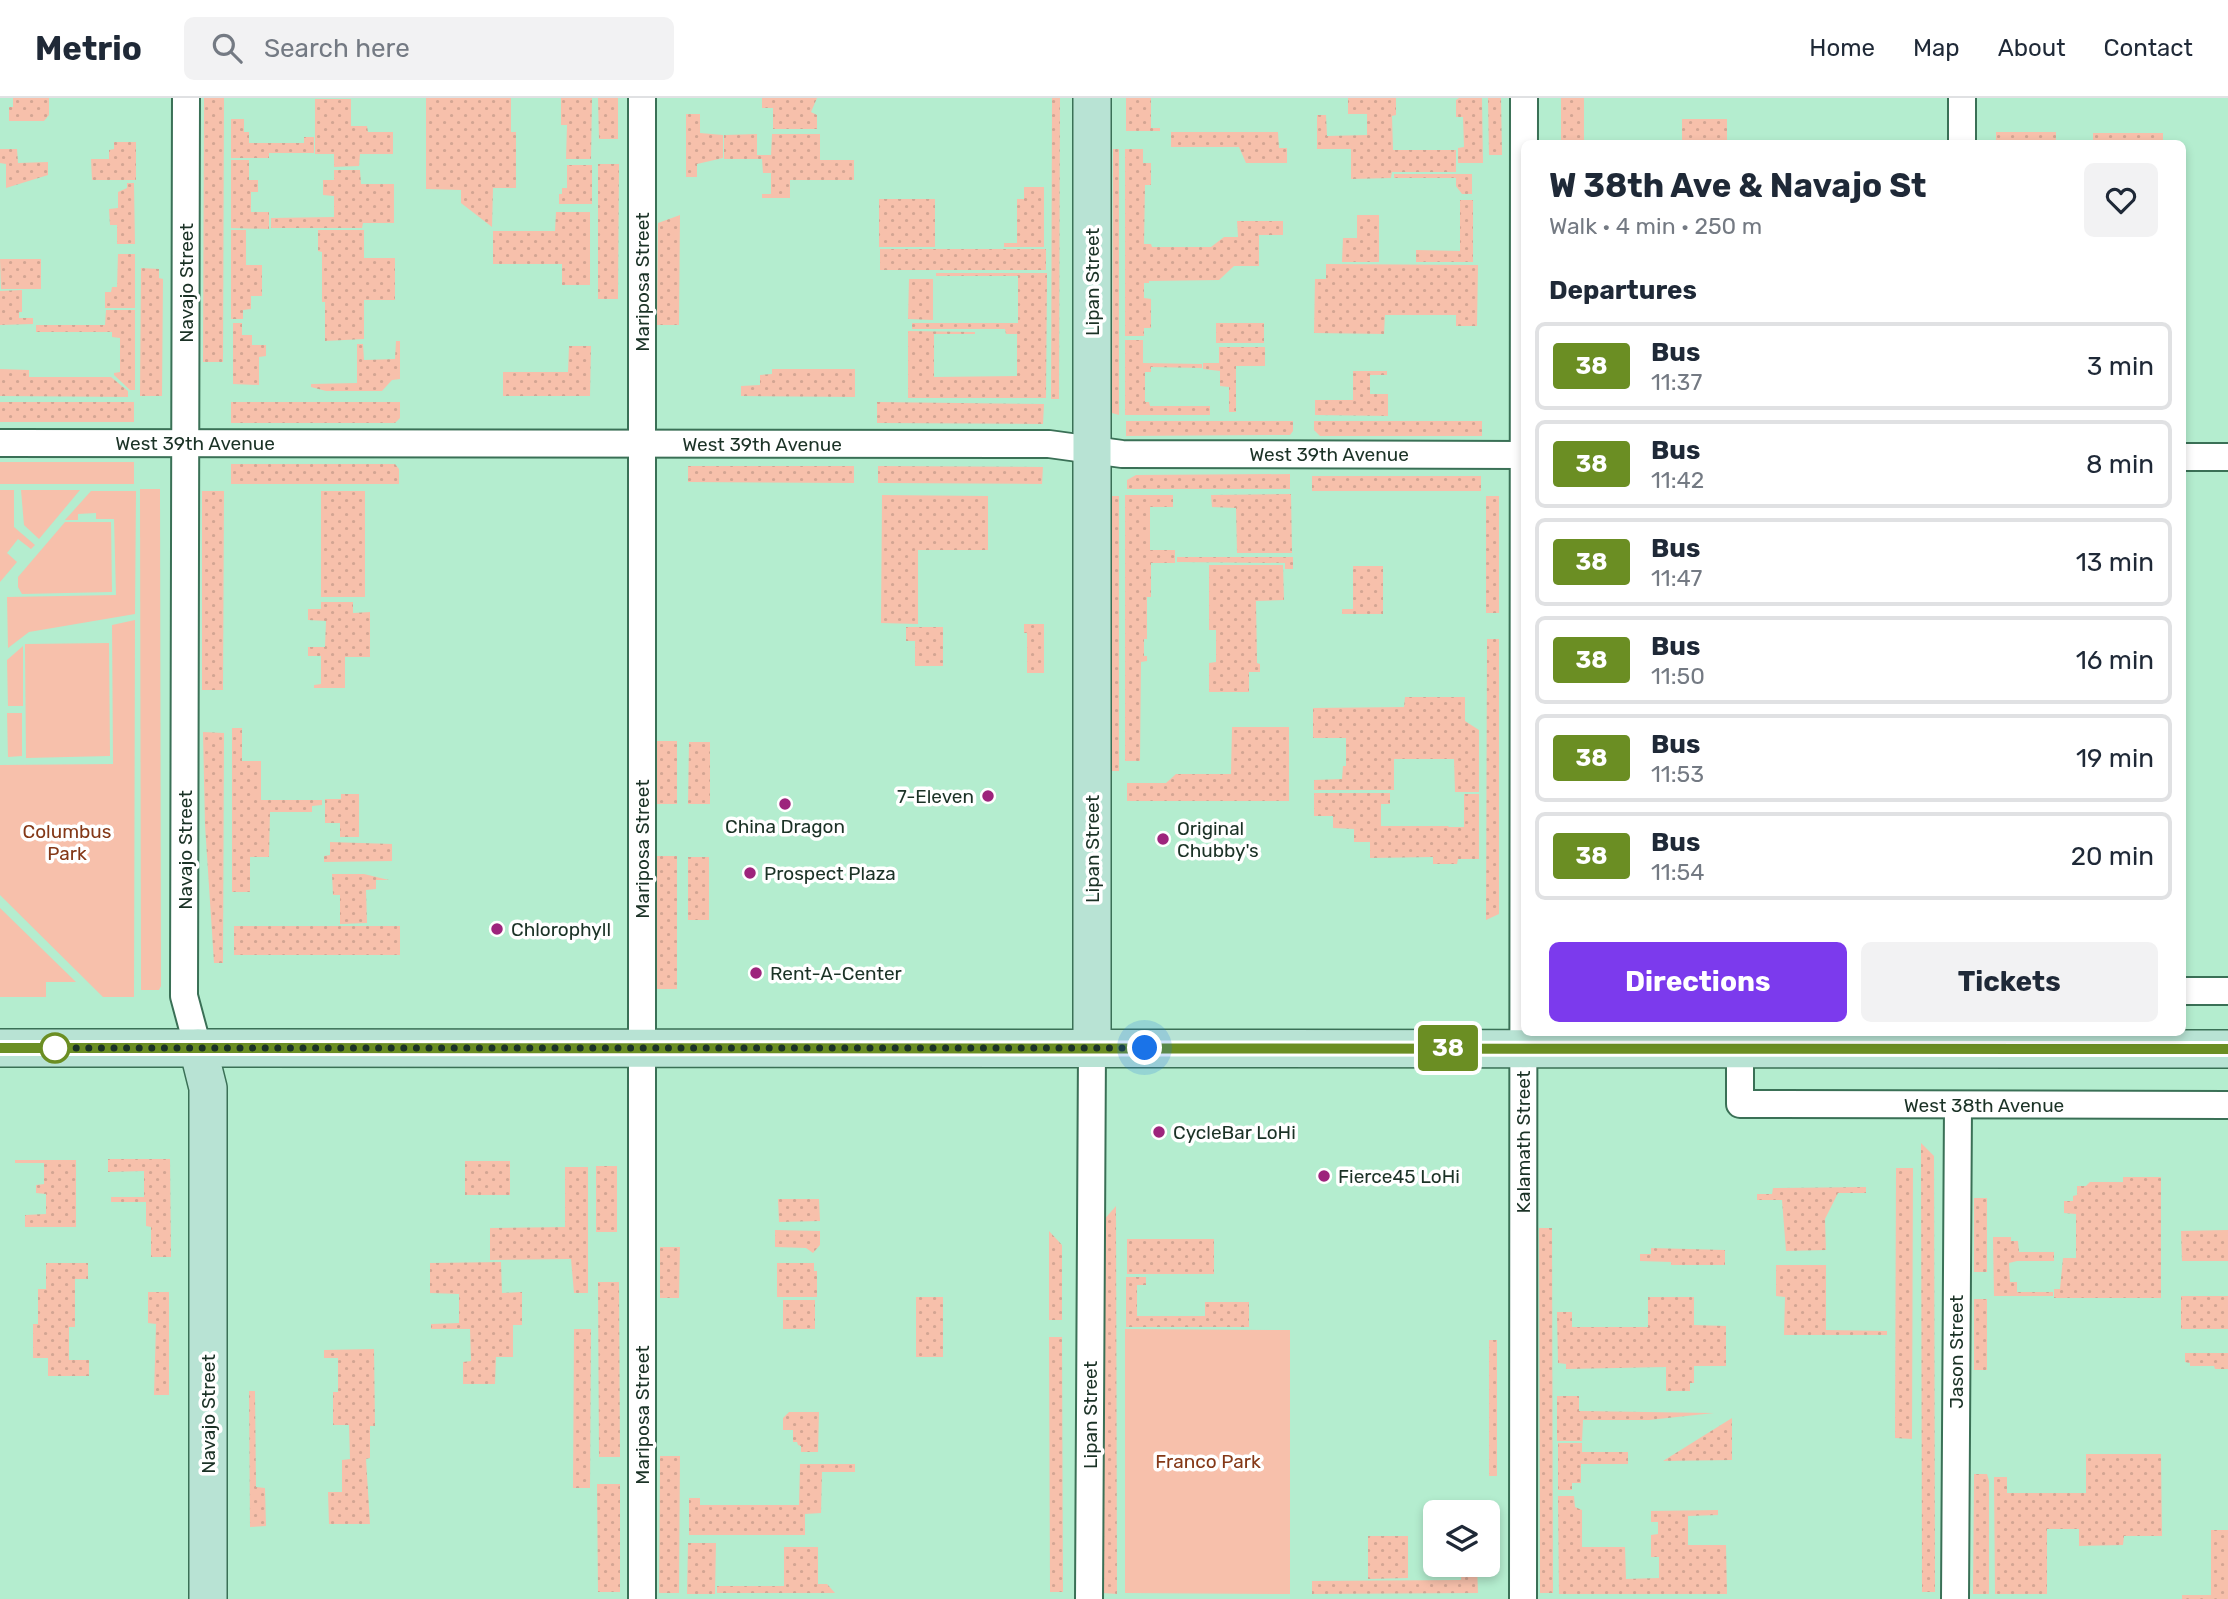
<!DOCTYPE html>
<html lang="en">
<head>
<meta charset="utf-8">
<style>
	body { margin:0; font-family:Rubik,sans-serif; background:#f2f2f3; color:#1f2937; height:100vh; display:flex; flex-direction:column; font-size:26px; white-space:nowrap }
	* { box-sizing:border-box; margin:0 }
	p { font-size:23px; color:#747a83 }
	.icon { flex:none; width:38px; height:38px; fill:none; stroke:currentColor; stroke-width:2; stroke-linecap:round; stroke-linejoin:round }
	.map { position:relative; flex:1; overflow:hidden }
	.panel { position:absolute; left:1521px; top:42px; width:665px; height:896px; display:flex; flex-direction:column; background:#fff; border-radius:10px; box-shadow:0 4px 10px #0003 }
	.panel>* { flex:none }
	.badge { padding:0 14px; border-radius:5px; font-size:24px; line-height:46px }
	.fabs { position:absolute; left:1423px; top:1402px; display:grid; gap:14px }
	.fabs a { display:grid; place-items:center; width:77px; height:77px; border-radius:10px; background:#fff; box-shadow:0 4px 10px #0003; font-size:35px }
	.you { position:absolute; width:35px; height:35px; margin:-18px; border:5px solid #fff; border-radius:50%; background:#1a73e8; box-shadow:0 0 0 10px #1a73e833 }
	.map>.badge { position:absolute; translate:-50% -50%; box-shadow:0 0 0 4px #fff }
	h2 { padding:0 28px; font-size:26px; line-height:63px }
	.round { display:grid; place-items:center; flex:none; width:74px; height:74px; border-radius:10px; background:#f2f2f3 }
	.head { display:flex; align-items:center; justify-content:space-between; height:119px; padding:0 28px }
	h1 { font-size:33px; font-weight:700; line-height:52px }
	.button { display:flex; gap:14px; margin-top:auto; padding:14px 28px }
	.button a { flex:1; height:80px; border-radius:10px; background:#7c3aed; color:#fff; font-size:28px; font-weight:700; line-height:80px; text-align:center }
	.button a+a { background:#f2f2f3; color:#1f2937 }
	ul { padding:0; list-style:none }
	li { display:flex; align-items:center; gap:21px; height:88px; margin:0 14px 10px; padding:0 14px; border:4px solid #e0e1e3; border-radius:10px }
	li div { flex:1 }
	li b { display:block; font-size:26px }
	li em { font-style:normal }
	li .badge { min-width:77px; font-weight:700; text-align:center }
	header { display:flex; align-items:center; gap:42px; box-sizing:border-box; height:98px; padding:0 35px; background:#fff; border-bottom:2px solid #e0e1e3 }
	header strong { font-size:33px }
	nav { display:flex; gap:38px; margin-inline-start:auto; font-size:24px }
	.search { width:490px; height:63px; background:#f2f2f3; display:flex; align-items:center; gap:18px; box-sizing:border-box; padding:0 24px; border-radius:10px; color:#747a83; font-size:26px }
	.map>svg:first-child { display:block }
	.grass { fill:url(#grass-dots) }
	.park { fill:#f7c0ab }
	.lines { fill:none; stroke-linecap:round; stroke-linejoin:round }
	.street-casing { stroke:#3a7056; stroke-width:30 }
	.secondary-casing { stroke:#3a7056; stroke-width:40 }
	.street { stroke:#fff; stroke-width:26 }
	.secondary { stroke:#b8e3d4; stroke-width:37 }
	.line-casing { stroke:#fff; stroke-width:16 }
	.line { stroke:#6b8e23; stroke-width:10 }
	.walk { stroke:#1b3226; stroke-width:7; stroke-dasharray:0 12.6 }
	.poi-dot { fill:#9d247c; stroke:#fff; stroke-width:2.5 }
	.stop-dot { fill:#fff; stroke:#6b8e23; stroke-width:3.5 }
	.labels { text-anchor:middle; stroke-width:7; stroke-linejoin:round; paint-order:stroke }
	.street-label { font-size:19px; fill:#1b3226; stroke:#fff }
	.poi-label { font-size:19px; fill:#1b3226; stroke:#fff; text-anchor:start }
	.park-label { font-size:19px; fill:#843817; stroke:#fff }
</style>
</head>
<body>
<header>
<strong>Metrio</strong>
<div class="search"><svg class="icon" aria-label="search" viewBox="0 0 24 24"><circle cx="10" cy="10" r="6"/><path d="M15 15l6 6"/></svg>Search here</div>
<nav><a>Home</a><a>Map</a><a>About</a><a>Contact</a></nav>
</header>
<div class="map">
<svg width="2228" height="1501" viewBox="0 0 2228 1501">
	<defs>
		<pattern id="grass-dots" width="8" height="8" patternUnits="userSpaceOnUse" patternTransform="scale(1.75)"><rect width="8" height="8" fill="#f7c0ab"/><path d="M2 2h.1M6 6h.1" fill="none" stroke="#d3a593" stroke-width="1.8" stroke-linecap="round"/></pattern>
	</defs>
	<rect width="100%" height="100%" fill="#b4edcf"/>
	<g class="grass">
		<path d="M13,0H49V17L44,23H9V9H13Z"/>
		<path d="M204,0H224L223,264H203Z"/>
		<path d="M426,0H511V34H516V90H493L492,129L461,105V92L426,91Z"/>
		<path d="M561,0H592L591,61H566L567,27H561Z"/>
		<path d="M598,0H618V41H599Z"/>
		<path d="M762,0H817L811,14L817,17V31H773V10H762Z"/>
		<path d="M1052,0H1060L1059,301H1051Z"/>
		<path d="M1126,0H1151V30H1160V33H1126Z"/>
		<path d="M1348,0H1396V17L1392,18L1393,52H1456V74H1392L1391,80L1351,81V51H1317V17H1326L1327,38L1367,37V16H1348Z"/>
		<path d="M1459,0H1482L1483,65H1458V50L1464,49L1463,19H1456V2Z"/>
		<path d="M1488,0H1501L1502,57H1489Z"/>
		<rect x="1561" y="0" width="23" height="45"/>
		<path d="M315,1H351V28H367L368,34H393V56H360L359,68L334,69V56H315Z"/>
		<path d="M686,16H700V35L723,37V60L697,66V79H686Z"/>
		<path d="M244,21V34H249V45H304V39H314V55H269V60H231V21Z"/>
		<path d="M1682,21H1727V45H1677L1682,44Z"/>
		<path d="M1171,34H1278L1279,50H1287V65H1246L1239,49H1171Z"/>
		<rect x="1996" y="34" width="60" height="11"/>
		<rect x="2093" y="35" width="70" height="10"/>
		<path d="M757,36V57H771L772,36H820V62H854V82H790V100H762V96H771V75H763L762,61H724V37Z"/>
		<path d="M114,44H136V82H92L91,61H109V52L114,51Z"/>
		<path d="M0,51H17L18,65L48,64V77L6,90V66L0,65Z"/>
		<path d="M1113,51H1119V317L1112,315Z"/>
		<path d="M1125,51H1143V65H1151V87H1145L1144,146H1151L1152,149H1211L1224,139H1238L1237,123H1283V137H1259V168H1234L1219,182L1149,183V185H1144V200L1151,201V230H1144V238H1125Z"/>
		<path d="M231,62H249V82H258V94H251V114H269V131L231,130Z"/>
		<path d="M598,66H619L618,201H598Z"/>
		<path d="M567,67H592V106H559V96H562V90H567Z"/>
		<path d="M334,72H360L361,86H394V125H363L362,130H271V120L334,119V98L323,97V82H334Z"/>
		<path d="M1394,76H1472V96H1462L1456,88V80H1394Z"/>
		<path d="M127,85H134L135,146H117V127H110L109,111L118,110V94L127,90Z"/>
		<path d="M1024,89H1044V149H1004V145H1017V101H1024Z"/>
		<rect x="879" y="101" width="56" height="48"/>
		<path d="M1460,102H1473V164H1416V152L1460,153Z"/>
		<path d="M556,114H590V187H562V166H493V133H555Z"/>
		<path d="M680,117L679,227H657L658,125Z"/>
		<path d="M1357,117H1379V164H1342L1343,140H1357Z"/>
		<path d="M231,132H246V167H262V198H251V211L243,212V221H231Z"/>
		<path d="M318,132H364V160H395V202H364V241L325,243V204H322V154L318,153Z"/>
		<rect x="880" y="151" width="166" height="21"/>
		<path d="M118,156H135V210H105V194H111L112,189H117Z"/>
		<path d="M0,161H41V191H1Z"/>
		<path d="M1326,166L1478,167L1477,228H1456V217H1385L1384,236L1314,235L1315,181H1326Z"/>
		<path d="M141,170L159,171V180L163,181L162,298H140Z"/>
		<path d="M936,175H1047L1046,300H908V233L975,234V236H934V279L1017,278V236H1006L1005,231H912V225H1018V178H936Z"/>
		<path d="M909,181H933V222L908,221Z"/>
		<path d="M22,192V214H19V220H33V226L0,227V193Z"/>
		<path d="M106,212H135V292H130L114,277V275L120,274V240L112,239V234H36V227H105Z"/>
		<path d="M233,225H242V237H252V247H266V258L259,259V287L233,286Z"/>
		<rect x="1216" y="225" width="48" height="20"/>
		<path d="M1125,242H1143V265L1202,266V270L1151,269V274H1145V304H1149L1150,308H1210V317H1125Z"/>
		<path d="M396,243H400V281L392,282L382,293H326L311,289V286L357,285V246H363L364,262L395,261Z"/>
		<path d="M569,248H591L590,298H503V274H568Z"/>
		<path d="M1219,249H1265V268H1236V314H1229V289L1220,288V273L1203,271V265H1219Z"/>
		<path d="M0,271L29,272V279H111L128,293V299L0,298Z"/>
		<path d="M772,271H855V299L741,298V288L760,287V277L772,276Z"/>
		<path d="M1353,273H1387V277H1370V296H1388V318L1315,317V302H1353Z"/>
		<rect x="0" y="304" width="134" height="20"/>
		<path d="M231,304H400V320L395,325H231Z"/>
		<path d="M877,304L1044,306L1043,326L877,325Z"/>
		<path d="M1126,323H1293V333L1290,337L1126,338Z"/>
		<path d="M1314,323H1482V338H1320L1314,332Z"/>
		<path d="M231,366H395L399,371V386H231Z"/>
		<path d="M688,368H854V385L688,384Z"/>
		<path d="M878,368L1043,369L1042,386L878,385Z"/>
		<path d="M1290,376V391H1127V382L1136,377Z"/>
		<rect x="1312" y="378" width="169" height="15"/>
		<path d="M202,393H224L223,592H202Z"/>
		<rect x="321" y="393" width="44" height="106"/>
		<path d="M1291,396L1292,455H1237L1236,410L1212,409L1211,397Z"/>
		<path d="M882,397L988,398V452H918V526L881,525Z"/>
		<path d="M1125,397H1173V409H1150V452H1175V465H1151V499H1147V541H1144V558H1147V563L1141,564L1140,663H1125Z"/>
		<rect x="1111" y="398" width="8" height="275"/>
		<rect x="1486" y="398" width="13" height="117"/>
		<path d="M1177,459H1293V471H1285V465L1177,464Z"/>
		<path d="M1209,467H1283L1284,502L1256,503L1257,565L1260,566V574H1249V594H1209V565L1216,564V532H1209Z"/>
		<path d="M1353,468H1383V516H1342V511H1353Z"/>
		<path d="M321,504H353V515L370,514V559H345V590H314V587L321,586V558H308V549H325L326,523L308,522V511H321Z"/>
		<path d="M1024,526H1044V575H1027V535H1024Z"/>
		<path d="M906,529H943V568H915V543H906Z"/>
		<path d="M1487,541H1499V816L1486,822Z"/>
		<path d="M1405,599H1465V623L1479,632V694H1455L1454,661H1394V692H1314V682L1342,681L1343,668H1346V640H1313V610L1404,609Z"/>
		<path d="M1232,629H1289V703H1127V685H1166L1176,676H1231Z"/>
		<path d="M232,630H242V663H261V702H322V707L312,708V714H270L269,759H250V794H232Z"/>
		<path d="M203,634L224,635L223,865H214L205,727Z"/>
		<rect x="656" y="643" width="21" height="63"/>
		<path d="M689,644H710V706H688Z"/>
		<path d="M1314,695H1390V706H1381V728H1448L1449,729H1464V696H1479V761H1458L1457,766H1433V759L1370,760V744H1354V731L1333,730V718H1314Z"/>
		<path d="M341,696H359V739H340V725H325V701H341Z"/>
		<path d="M330,744L392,746V763L324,764V758L330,757Z"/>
		<path d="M656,758H677V891H655Z"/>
		<rect x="688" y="759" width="21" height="63"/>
		<path d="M332,776H364L389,782H376V791L366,792L367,825L340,826V797H333Z"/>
		<rect x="234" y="828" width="166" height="29"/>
		<path d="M1921,1045L1934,1058L1935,1494H1922Z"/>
		<path d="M108,1061H170L171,1159H151V1129L146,1128V1104H111V1099H144V1073L108,1074Z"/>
		<path d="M15,1062H76V1129H25V1117L46,1116V1096L36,1095V1087L44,1086V1065H15Z"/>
		<rect x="465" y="1063" width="45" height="34"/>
		<rect x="596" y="1068" width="21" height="66"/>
		<path d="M565,1069H588V1195H574L571,1161L490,1162V1130L565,1129Z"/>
		<path d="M1896,1070H1913L1912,1341L1895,1340Z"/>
		<path d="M2123,1079H2161V1200H2054V1191H2060L2063,1160H2076V1116L2064,1115V1103H2073V1098L2077,1097V1088H2086L2090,1084H2123Z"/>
		<path d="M1866,1089V1095H1838L1825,1121L1826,1152L1786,1153L1782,1102H1757V1096H1772L1773,1090Z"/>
		<rect x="1974" y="1100" width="13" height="74"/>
		<path d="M778,1101H819L820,1123L779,1124Z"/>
		<path d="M1116,1108L1117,1496L1103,1495L1102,1124Z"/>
		<path d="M1539,1130H1552L1553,1495H1540Z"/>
		<path d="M775,1132L820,1133V1147L813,1155L806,1150L775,1149Z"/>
		<path d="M2228,1132V1163H2182L2181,1133Z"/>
		<path d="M1049,1133L1062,1147V1222H1049Z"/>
		<path d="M1993,1139H2011V1143H2018L2019,1154H2054V1163H2017L2009,1165L2010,1184H2017V1194H2053V1198H1994Z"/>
		<rect x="1127" y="1141" width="87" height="35"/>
		<path d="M660,1149H680L679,1200H660Z"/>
		<path d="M1651,1150L1725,1152V1167H1671V1164L1640,1163V1156H1651Z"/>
		<path d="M501,1164L502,1195L522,1194V1227H513V1259H496L495,1286H463V1264L471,1263L470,1231H431V1226L459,1225V1196L430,1195V1165Z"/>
		<path d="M46,1165H88V1181H75V1229H69V1262H89V1278H48V1260H33V1226H38V1191H46Z"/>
		<path d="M777,1165H814V1173H817V1199H777Z"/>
		<path d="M1776,1167H1826V1232L1887,1233V1237H1784L1785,1199L1776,1198Z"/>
		<path d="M1126,1179H1146V1187H1137V1218H1205V1204H1249V1229H1126Z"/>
		<path d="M598,1184H619L620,1359H599Z"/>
		<path d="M148,1194H169V1297H154L156,1226L148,1225Z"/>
		<rect x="2181" y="1198" width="47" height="33"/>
		<rect x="916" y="1199" width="27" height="60"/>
		<path d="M1648,1199H1694V1227L1726,1228V1268H1694V1285H1690V1293H1666V1269L1566,1271V1266L1558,1265L1557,1214H1572V1229H1648Z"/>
		<rect x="1974" y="1201" width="13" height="71"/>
		<rect x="783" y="1202" width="32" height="29"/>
		<path d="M574,1231H591L590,1390H573Z"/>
		<path d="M1049,1239H1062L1063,1494H1050Z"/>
		<rect x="1489" y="1242" width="8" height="136"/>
		<path d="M374,1251L375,1328H370V1360L366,1361L370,1426H329L328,1394H342V1362L350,1361L349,1327H333V1294H338V1260H324V1252Z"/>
		<path d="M2185,1255H2228V1271H2215L2214,1268H2190V1265L2185,1264Z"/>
		<path d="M249,1293H255L256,1389L265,1390L266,1428L250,1429Z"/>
		<path d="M1557,1298H1579V1313L1714,1315L1649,1322H1583L1582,1343H1557Z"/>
		<path d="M789,1314H819L818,1354H801V1348L798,1347L797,1344H793V1332H783V1320Z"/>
		<path d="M1732,1320V1362L1663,1363Z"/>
		<path d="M1558,1345H1582V1354H1628V1366H1581V1385H1572V1392H1558Z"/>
		<path d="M2086,1356H2161L2162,1438H2124L2123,1447L2079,1448V1431H2047V1496H1995L1994,1379H2007V1395H2086Z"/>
		<path d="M660,1358H680L679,1495H659Z"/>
		<path d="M800,1366H855V1374H822L821,1415L805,1416V1437H689V1400H700V1407H799Z"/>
		<path d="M1974,1376H1987L1989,1383V1496H1973Z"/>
		<path d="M597,1386H620V1494H598Z"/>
		<path d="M1558,1398H1574L1575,1409L1582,1412V1449H1625L1626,1481L1659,1480V1459H1651V1437L1658,1436V1424H1651V1413L1718,1412V1417L1688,1418V1447H1726L1727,1496H1559Z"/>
		<path d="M2211,1432H2228V1501H2182V1497H2211Z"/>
		<path d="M1368,1438H1408V1480L1368,1481Z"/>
		<path d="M688,1445H716L715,1496H687Z"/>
		<path d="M784,1449H818V1486H827L835,1495H717V1488H784Z"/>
		<path d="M1462,1467H1477L1478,1495L1312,1496V1483L1461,1482Z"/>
	</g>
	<g class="park">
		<rect x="0" y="364" width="134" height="22"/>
		<path d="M140,391H160L161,888L159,892H141Z"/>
		<path d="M0,392H14V429L35,447L31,451L18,441L7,455L17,464L0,484Z"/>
		<path d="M21,392H80L39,441L24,427Z"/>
		<path d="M91,393H136L135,516L29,534L8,550L7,499L116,497L114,421H96V415L78,416V422H65Z"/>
		<path d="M65,424H111L112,494L22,496L18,489V479Z"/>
		<path d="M135,522L134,899H103L0,797V667L113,666L112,527Z"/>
		<path d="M109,545L110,658L26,660L25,546Z"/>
		<path d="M23,548V608H8L7,562Z"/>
		<path d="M7,615H22V658L8,659Z"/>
		<path d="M0,810L76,884H46V899H0Z"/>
		<path d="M1125,1231L1290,1232V1496L1125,1495Z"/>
	</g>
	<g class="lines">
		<defs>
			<g id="street">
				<path d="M186,0L184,898L198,950"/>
				<path d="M1962,46V0"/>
				<path d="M0,345L1049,346L1122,356L1524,357"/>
				<path d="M2182,359H2228"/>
				<path d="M2182,893H2228"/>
				<path d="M1740,950V1006L2228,1007"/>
				<path d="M642,1501V0"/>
				<path d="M1089,1501L1092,950"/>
				<path d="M1523,1501L1524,0"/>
				<path d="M1955,1501L1958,1007"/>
			</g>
			<g id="secondary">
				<path d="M0,950L2228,951"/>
				<path d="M198,950L208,990V1501"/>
				<path d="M1092,950V0"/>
			</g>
		</defs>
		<use href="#street" class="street-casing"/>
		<use href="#secondary" class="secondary-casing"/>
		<use href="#street" class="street"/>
		<use href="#secondary" class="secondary"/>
	</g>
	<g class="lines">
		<defs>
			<path id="line" d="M0,950L2228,951"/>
		</defs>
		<use href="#line" class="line-casing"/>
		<use href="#line" class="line"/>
		<path class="walk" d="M55,950H53H1145"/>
	</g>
	<g class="poi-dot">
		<circle cx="988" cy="698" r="7"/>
		<circle cx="785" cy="706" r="7"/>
		<circle cx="1163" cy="741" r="7"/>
		<circle cx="750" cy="775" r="7"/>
		<circle cx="497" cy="831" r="7"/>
		<circle cx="756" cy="875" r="7"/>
		<circle cx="1159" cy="1034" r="7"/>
		<circle cx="1324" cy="1078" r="7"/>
	</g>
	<circle class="stop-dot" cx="55" cy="950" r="14"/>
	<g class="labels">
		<g class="street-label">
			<text transform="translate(642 184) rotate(-90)" y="7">Mariposa Street</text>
			<text transform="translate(1092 184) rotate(-90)" y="7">Lipan Street</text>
			<text transform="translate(186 185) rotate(-90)" y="7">Navajo Street</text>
			<text x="195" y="352">West 39th Avenue</text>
			<text x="762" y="353">West 39th Avenue</text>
			<text x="1329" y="363">West 39th Avenue</text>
			<text transform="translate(642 751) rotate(-90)" y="7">Mariposa Street</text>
			<text transform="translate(1092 751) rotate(-90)" y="7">Lipan Street</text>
			<text transform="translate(185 752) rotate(-90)" y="7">Navajo Street</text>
			<text x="1984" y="1014">West 38th Avenue</text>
			<text transform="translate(1523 1044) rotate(-90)" y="7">Kalamath Street</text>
			<text transform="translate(1956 1254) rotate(-90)" y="7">Jason Street</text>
			<text transform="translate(208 1316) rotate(-90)" y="7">Navajo Street</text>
			<text transform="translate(642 1317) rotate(-90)" y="7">Mariposa Street</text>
			<text transform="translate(1090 1317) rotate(-90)" y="7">Lipan Street</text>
		</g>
		<g class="poi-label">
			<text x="974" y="705" text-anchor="end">7-Eleven</text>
			<text x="785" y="735" text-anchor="middle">China Dragon</text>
			<text x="1177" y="737">Original<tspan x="1177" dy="22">Chubby's</tspan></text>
			<text x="764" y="782">Prospect Plaza</text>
			<text x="511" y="838">Chlorophyll</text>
			<text x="770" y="882">Rent-A-Center</text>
			<text x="1173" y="1041">CycleBar LoHi</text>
			<text x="1338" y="1085">Fierce45 LoHi</text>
		</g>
		<g class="park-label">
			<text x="67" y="740">Columbus<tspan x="67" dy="22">Park</tspan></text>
			<text x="1208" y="1370">Franco Park</text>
		</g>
	</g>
</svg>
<div class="fabs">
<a><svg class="icon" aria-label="layers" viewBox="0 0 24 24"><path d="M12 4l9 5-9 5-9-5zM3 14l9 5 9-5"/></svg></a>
</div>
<div class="you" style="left:1145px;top:950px"></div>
<b class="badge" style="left:1448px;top:950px;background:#6b8e23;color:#fff">38</b>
<section class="panel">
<div class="head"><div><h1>W 38th Ave &amp; Navajo St</h1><p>Walk · 4 min · 250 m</p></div><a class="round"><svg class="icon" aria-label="heart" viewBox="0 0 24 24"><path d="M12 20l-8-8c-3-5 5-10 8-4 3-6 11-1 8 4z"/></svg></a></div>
<h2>Departures</h2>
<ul>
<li><span class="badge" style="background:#6b8e23;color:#fff">38</span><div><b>Bus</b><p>11:37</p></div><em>3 min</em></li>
<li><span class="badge" style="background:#6b8e23;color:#fff">38</span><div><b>Bus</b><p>11:42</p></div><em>8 min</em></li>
<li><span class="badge" style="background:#6b8e23;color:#fff">38</span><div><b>Bus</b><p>11:47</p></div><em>13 min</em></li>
<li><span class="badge" style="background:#6b8e23;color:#fff">38</span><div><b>Bus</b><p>11:50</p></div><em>16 min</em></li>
<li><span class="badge" style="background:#6b8e23;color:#fff">38</span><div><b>Bus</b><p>11:53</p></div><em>19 min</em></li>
<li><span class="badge" style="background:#6b8e23;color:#fff">38</span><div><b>Bus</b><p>11:54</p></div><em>20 min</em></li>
</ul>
<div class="button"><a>Directions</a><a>Tickets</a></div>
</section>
</div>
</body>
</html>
